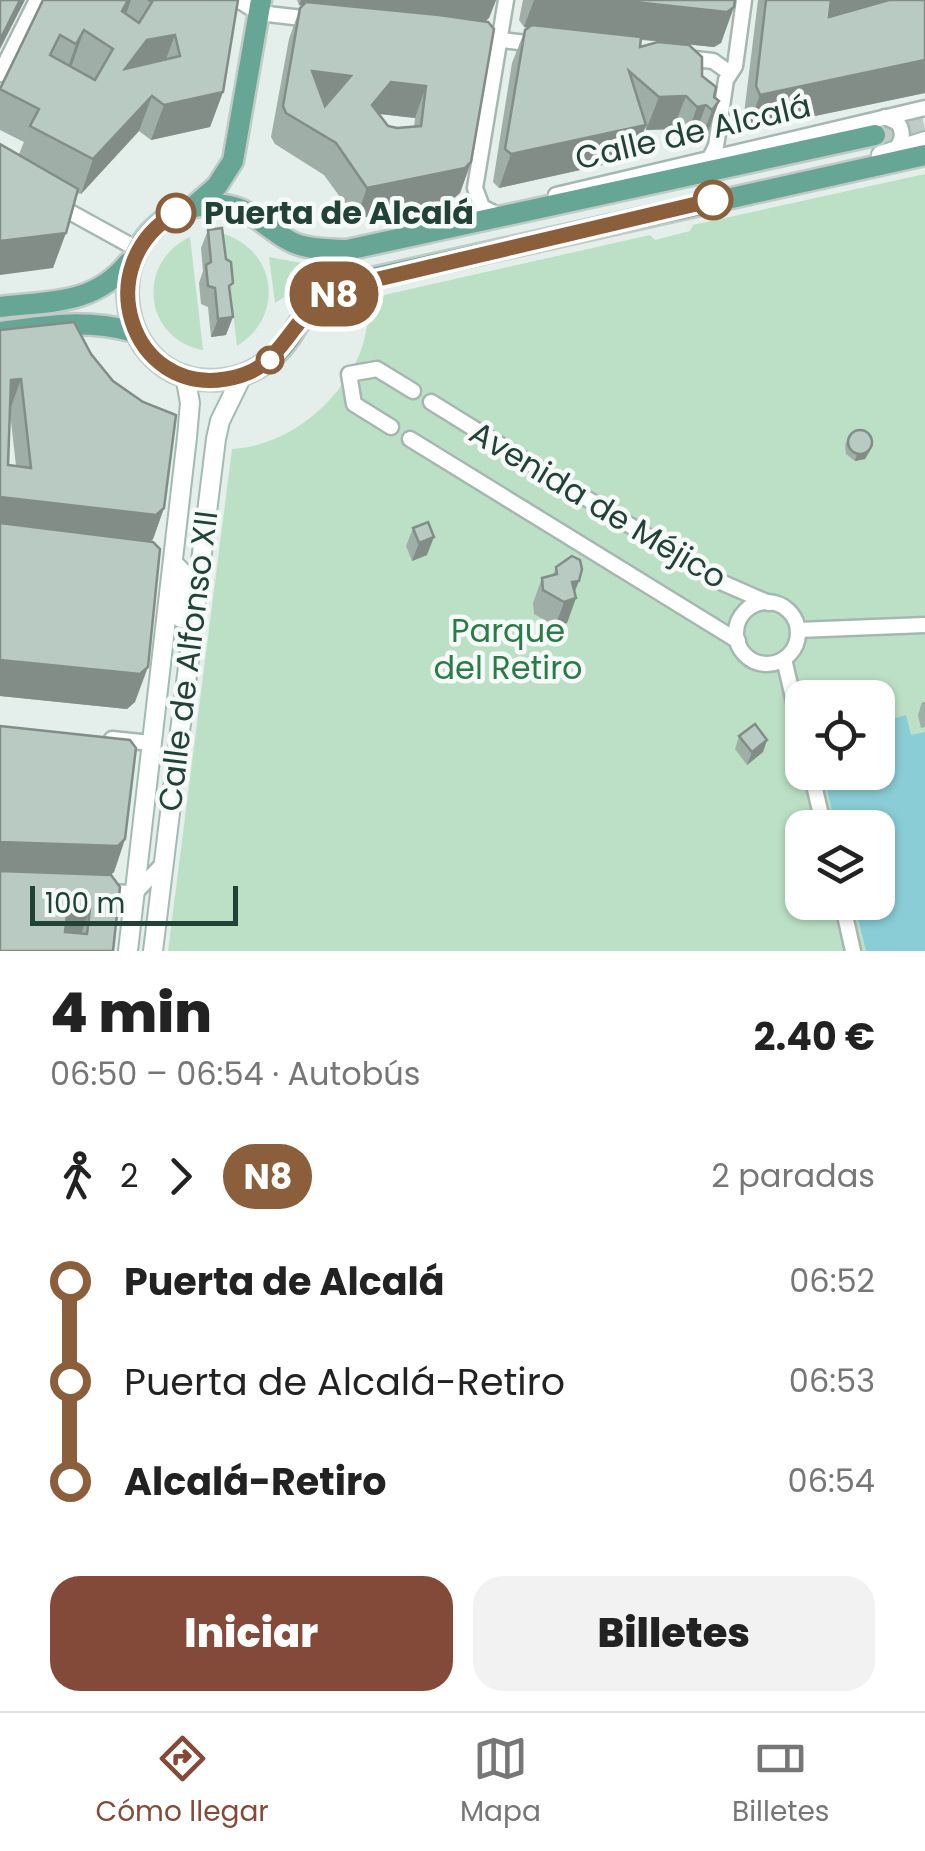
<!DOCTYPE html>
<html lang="es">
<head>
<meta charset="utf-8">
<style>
	body { margin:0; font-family:Poppins,sans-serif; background:#f2f2f2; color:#222; height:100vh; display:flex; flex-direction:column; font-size:38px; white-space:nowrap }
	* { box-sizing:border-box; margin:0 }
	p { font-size:32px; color:#767676 }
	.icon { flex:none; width:55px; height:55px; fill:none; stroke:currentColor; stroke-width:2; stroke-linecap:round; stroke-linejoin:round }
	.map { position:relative; height:951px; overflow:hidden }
	.details { display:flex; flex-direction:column; background:#fff; flex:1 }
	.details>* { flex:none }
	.badge { padding:0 20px; border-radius:32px; font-size:35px; line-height:65px }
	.buttons { position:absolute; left:785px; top:680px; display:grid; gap:20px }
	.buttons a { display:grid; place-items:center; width:110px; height:110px; border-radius:20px; background:#fff; box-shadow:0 2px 8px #0004; font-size:50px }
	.scale { position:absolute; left:30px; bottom:25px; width:208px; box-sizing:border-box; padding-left:10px; border:5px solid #224238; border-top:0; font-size:28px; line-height:35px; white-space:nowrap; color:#224238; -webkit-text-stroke:8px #f5faf8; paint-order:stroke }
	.map>.badge { position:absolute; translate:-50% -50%; box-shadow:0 0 0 5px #fff }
	.legs { display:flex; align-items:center; gap:15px; height:110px; padding:0 50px; font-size:32px }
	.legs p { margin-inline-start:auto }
	.overview { display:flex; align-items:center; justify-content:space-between; height:170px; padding:0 50px }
	h1 { font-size:55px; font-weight:800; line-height:75px }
	.button { display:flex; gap:20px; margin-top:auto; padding:20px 50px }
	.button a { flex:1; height:115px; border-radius:30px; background:#834a3a; color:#fff; font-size:40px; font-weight:800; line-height:115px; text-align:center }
	.button a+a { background:#f2f2f2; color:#222 }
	ul { padding:0 50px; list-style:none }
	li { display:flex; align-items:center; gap:35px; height:100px; font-size:38px }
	li i { display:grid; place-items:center; width:15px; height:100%; margin:0 12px; background:currentColor }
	li i::after { content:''; width:25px; height:25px; margin:-12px; border:8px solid; border-radius:50%; background:#fff }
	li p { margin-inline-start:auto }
	li:first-child i { background:linear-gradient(#0000 50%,currentColor 0) }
	li:last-child i { background:linear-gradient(currentColor 50%,#0000 0) }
	.dock { display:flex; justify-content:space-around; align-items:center; height:140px; border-top:2px solid #e0e0e0; background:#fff; font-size:28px; color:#767676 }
	.dock a { display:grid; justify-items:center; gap:5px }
	.dock .selected { color:#834a3a }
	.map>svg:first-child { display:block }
	.green { fill:#bce0c5; fill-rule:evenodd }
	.water { fill:#8acdd6 }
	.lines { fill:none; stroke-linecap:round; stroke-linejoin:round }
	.primary-tunnel { stroke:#bdccc6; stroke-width:20; stroke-dasharray:20 10; stroke-linecap:butt }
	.street-casing { stroke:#a6b7b1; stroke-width:19 }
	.secondary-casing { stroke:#a2bbb1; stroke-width:22 }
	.primary-casing { stroke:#c1cac7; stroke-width:25 }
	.street { stroke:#fff; stroke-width:14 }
	.secondary { stroke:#fff; stroke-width:18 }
	.primary { stroke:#67a694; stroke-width:20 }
	.wall { fill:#9faea7; fill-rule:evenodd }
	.shaded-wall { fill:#828d88 }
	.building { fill:#b9cac2; stroke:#828d88; stroke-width:2.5; fill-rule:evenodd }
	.line-1-casing { stroke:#fff; stroke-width:22 }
	.line-1 { stroke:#8b5e3c; stroke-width:15 }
	.stop-1-dot { fill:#fff; stroke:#8b5e3c; stroke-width:5 }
	.labels { text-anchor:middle; stroke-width:9; stroke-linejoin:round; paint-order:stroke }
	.street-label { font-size:32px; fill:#224238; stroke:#f5faf8 }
	.stop-label { font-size:32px; font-weight:bold; fill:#224238; stroke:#f5faf8; text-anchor:start }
	.park-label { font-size:32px; fill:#2a7b47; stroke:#f5faf8 }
</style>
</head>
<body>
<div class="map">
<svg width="925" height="951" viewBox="0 0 925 951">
	<rect width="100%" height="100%" fill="#e4eeea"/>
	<g class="green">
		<path d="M925,174V951H168L232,449C287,446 339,404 360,353C367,335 368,317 371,298L650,235L655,240L690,231L693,225ZM802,698H878V772H802ZM802,828H878V902H802Z"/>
		<path d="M224,234C278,252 284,317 237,346Z"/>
		<path d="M190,237L203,350C143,339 136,262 190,237Z"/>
		<path d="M269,257L324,267L325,271L275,303Z"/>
	</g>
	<path class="water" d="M906,715L911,735L925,732V951H866L854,903L878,902V828L836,827L823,773L878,772V723Z"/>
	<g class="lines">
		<path class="primary-tunnel" d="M875,135L925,124"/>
		<defs>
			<g id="street">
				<path d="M238,0L259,13L311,19"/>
				<path d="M477,37L535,44"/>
				<path d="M685,58L713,61L730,73"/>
				<path d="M0,74L37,0"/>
				<path d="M885,117L898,123C905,134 902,145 891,152"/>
				<path d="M710,158L716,146L726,80L735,66L744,0"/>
				<path d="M556,195L925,108"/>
				<path d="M59,206L137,249"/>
				<path d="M500,216L482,207L475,188L506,0"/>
				<path d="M431,402L723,583L769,603"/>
				<path d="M391,427L354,404L349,374L377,369L413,391"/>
				<path d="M410,439L738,641"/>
				<circle cx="767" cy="633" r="31"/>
				<path d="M798,630L925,625"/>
				<path d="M784,659L802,736"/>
				<path d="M112,739L151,743"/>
				<path d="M811,772L824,828"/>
				<path d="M101,892L135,893L162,865"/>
				<path d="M842,902L853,951"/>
			</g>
			<g id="secondary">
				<path d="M881,155L925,141"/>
				<path d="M173,563L186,576L181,618"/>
				<path d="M128,951L187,437L190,403L185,375"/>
				<path d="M153,951L216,439L220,421L242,376"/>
			</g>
			<g id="primary">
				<path d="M875,135L347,250C328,249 305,250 288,240C259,223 245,201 207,205C91,218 108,388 219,380C247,378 273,362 289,339C296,329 301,317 311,309C329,294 351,286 372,278L925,155"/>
				<path d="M193,207L217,186L233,161L261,0"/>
				<path d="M0,307C50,301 94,305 128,263"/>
				<path d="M0,332C50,325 85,319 135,332"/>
			</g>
		</defs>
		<use href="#street" class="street-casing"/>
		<use href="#secondary" class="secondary-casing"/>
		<use href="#primary" class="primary-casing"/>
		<use href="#street" class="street"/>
		<use href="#secondary" class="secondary"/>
		<use href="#primary" class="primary"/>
	</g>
	<g class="wall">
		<path d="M43,0H238L223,92L210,127L151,140L139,131L81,194L77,193L53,268L19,154L24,142L0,130V86Z"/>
		<path d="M297,0H496L489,18L484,22L471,162L460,193L453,199L356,219L324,175L275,144L271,137L289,39L300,8L303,6L299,5ZM380,114L415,118L414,127L397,128L388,126Z"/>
		<path d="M523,0H735L721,43L714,47L641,40L640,47L702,76L714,97L719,101L707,135L700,143L694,138L685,140L673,129L646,130L645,128L634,158L499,188L493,182L512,63L525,30L527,28L524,27L519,20Z"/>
		<path d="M758,0H925V93L747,130L743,122Z"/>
		<path d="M208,230L230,293L226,335L211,337L208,307L201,304L199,283L203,271L201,248Z"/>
		<path d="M0,330L164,508L153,539L150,541L135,702L127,709L0,696ZM10,413L12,430L16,466L8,465Z"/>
		<path d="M848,438L870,451L865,459L855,461L846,454L845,445Z"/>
		<path d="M413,528L427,555L412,561L406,546Z"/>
		<path d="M556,567L574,592L576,598L567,623L555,626L534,614L533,603L542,578L553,575Z"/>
		<path d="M922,702H925V727L921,728L918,715Z"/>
		<path d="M739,736L767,740L763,752L747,765L735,749Z"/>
		<path d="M125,839L114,872L110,875L113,951H0Z"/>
	</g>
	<g class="shaded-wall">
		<path d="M20,0H25L0,49V40Z"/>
		<path d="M128,0H131L122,25V11Z"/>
		<path d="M301,0H496L489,18L483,23L299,5Z"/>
		<path d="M534,0H616L734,7L721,43L714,47L524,27Z"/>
		<path d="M825,0H925L862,20L820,15Z"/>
		<path d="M84,30L72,65L64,79L76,44Z"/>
		<path d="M175,35L162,70L125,69L147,40Z"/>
		<path d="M925,60V93L747,130L760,95Z"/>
		<path d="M312,71L351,76L340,107L301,103Z"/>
		<path d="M391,82L426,86L415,118L380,114L372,105Z"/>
		<path d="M223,92L210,127L151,140L164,105Z"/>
		<path d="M152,96L139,131L81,194L93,159Z"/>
		<path d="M686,96L673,129L646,130L659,97Z"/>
		<path d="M719,101L707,135L700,143L712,110Z"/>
		<path d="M706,105L694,138L685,140L697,107Z"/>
		<path d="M646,125L634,158L499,188L511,154Z"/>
		<path d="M471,162L460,193L453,199L356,219L367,188Z"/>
		<path d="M66,233L53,268L0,275V241Z"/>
		<path d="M233,317L226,335L211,337L218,319Z"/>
		<path d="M21,379L10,410L11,380Z"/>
		<path d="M873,445L865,459L855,461L857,454Z"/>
		<path d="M0,497L164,508L153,539L145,546L0,529Z"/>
		<path d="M434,537L427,555L412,561L419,543Z"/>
		<path d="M579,581L572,599L576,598L567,623L555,626L572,582Z"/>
		<path d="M0,660L148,667L135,702L127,709L0,696Z"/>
		<path d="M767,740L763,752L747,765L752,752Z"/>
		<path d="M125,839L114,872L106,879L0,875V842Z"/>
		<path d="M68,906L90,909L77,945L55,942Z"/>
	</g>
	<g class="building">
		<path d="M0,0H20L0,40Z"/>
		<path d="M43,0H128L122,11L139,23L152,2L149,0H238L223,92L164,105L152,96L93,159L30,126L39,109L0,89ZM84,30L113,49L95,80L50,55L60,35L76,44ZM175,35L180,56L125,69L147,40Z"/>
		<path d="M616,0H735L734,7L727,12Z"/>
		<path d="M766,0H831L829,17L889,0H925V60L760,95L756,86Z"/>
		<path d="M306,2L439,15L488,22L494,29L471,162L465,168L367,188L336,143L286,113L283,106L300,8ZM312,71L351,76L325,106ZM391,82L426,86L421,126L397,128L388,126L372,105Z"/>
		<path d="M532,25L641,37L640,47L658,42L689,45L702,57V76L716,87L714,97L719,101L712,110L706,105L697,107L686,96L659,97L629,71L646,125L511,154L505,149L525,30Z"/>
		<path d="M0,144L78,189L66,233L0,241Z"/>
		<path d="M222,228L226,259L231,262L233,283L229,286L233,317L218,319L215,288L208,286L206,265L211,262L208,230Z"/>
		<path d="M74,322L91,354L113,381L143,402L176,415L164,508L156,515L0,497V330ZM21,379L31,468L8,465L11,380Z"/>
		<circle cx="860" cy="442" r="12"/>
		<path d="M428,522L434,537L419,543L413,528Z"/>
		<path d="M0,523L153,542L160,549L148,667L140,674L0,660Z"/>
		<path d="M572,556L580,560L582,569L579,581L572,582L576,598L564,602L543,590L542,578L557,574L556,567Z"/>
		<path d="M755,724L767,740L752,752L739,736Z"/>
		<path d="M0,726L130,740L136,748L125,839L118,846L0,842Z"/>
		<path d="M0,871L111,875L120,887L113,951H0ZM68,906L90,909L87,934L65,932Z"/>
	</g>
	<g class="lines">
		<defs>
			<path id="line-1" d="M176,213C88,264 130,395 226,379C269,372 277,349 302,319C314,303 335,293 353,285L713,200"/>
		</defs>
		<use href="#line-1" class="line-1-casing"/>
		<use href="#line-1" class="line-1"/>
	</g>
	<g class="stop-1-dot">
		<circle cx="713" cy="200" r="18"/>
		<circle cx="176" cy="213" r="18"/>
		<circle cx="270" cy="360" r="12"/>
	</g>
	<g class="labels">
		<g class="street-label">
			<text transform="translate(693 132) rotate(-13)" y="11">Calle de Alcalá</text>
			<text transform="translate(598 505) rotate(31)" y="11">Avenida de Méjico</text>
			<text transform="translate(188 661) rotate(-83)" y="11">Calle de Alfonso XII</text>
		</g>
		<g class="stop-label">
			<text x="204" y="224">Puerta de Alcalá</text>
		</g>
		<g class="park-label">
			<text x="508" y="642">Parque<tspan x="508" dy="37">del Retiro</tspan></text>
		</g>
	</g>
</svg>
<div class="buttons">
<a><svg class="icon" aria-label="locate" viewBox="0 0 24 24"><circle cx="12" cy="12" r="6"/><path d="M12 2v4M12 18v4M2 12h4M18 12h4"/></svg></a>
<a><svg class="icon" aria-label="layers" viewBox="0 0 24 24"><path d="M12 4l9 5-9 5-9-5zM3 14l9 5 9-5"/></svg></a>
</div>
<div class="scale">100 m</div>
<b class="badge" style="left:334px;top:294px;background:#8b5e3c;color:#fff">N8</b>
</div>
<section class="details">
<div class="overview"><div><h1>4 min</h1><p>06:50 – 06:54 · Autobús</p></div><b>2.40 €</b></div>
<div class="legs"><svg class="icon" aria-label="walk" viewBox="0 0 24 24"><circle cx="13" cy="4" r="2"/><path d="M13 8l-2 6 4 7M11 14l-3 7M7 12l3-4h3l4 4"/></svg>2<svg class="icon" aria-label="forward" viewBox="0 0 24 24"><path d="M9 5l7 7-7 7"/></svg><b class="badge" style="background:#8b5e3c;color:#fff">N8</b><p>2 paradas</p></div>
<ul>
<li><i style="color:#8b5e3c"></i><b>Puerta de Alcalá</b><p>06:52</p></li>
<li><i style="color:#8b5e3c"></i><span>Puerta de Alcalá-Retiro</span><p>06:53</p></li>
<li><i style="color:#8b5e3c"></i><b>Alcalá-Retiro</b><p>06:54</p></li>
</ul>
<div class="button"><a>Iniciar</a><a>Billetes</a></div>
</section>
<nav class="dock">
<a class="selected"><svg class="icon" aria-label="directions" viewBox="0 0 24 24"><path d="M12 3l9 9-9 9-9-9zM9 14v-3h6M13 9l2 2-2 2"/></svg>Cómo llegar</a>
<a><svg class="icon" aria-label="map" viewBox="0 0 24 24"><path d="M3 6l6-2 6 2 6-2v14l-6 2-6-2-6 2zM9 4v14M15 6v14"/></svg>Mapa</a>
<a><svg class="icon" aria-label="tickets" viewBox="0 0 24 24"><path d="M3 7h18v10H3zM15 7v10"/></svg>Billetes</a>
</nav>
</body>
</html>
